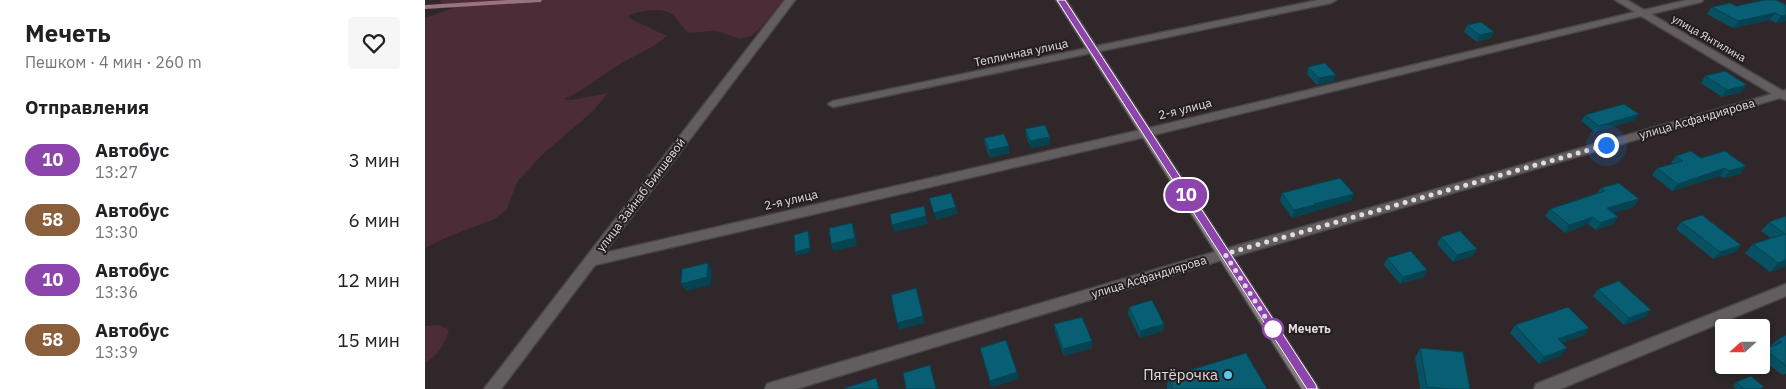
<!DOCTYPE html>
<html lang="ru">
<head>
<meta charset="utf-8">
<style>
	body { margin:0; font-family:"IBM Plex Sans",sans-serif; background:#f6f6f6; color:#202124; height:100vh; display:flex; flex-direction:column; font-size:19px; white-space:nowrap }
	* { box-sizing:border-box; margin:0 }
	p { font-size:16px; color:#757577 }
	.icon { flex:none; width:28px; height:28px; fill:none; stroke:currentColor; stroke-width:2; stroke-linecap:round; stroke-linejoin:round }
	.map { position:relative; flex:1; overflow:hidden }
	.drawer { display:flex; flex-direction:column; background:#fff; width:425px }
	.drawer>* { flex:none }
	.badge { padding:0 10px; border-radius:16px; font-size:18px; line-height:32px }
	.needle { width:32px; rotate:249deg }
	.buttons { position:absolute; left:1290px; top:319px; display:grid; gap:10px }
	.buttons a { display:grid; place-items:center; width:55px; height:55px; border-radius:5px; background:#fff; box-shadow:0 2px 8px #0003; font-size:25px }
	.you { position:absolute; width:25px; height:25px; margin:-12px; border:4px solid #fff; border-radius:50%; background:#1a73e8; box-shadow:0 0 0 8px #1a73e833 }
	.map>.badge { position:absolute; translate:-50% -50%; box-shadow:0 0 0 2px #fff }
	h2 { padding:0 25px; font-size:19px; line-height:45px }
	.round { display:grid; place-items:center; flex:none; width:52px; height:52px; border-radius:5px; background:#f6f6f6 }
	.overview { display:flex; align-items:center; justify-content:space-between; height:85px; padding:0 25px }
	h1 { font-size:24px; font-weight:700; line-height:38px }
	ul { padding:0; list-style:none }
	li { display:flex; align-items:center; gap:15px; height:60px; padding:0 25px }
	li div { flex:1 }
	li b { display:block; font-size:19px }
	li em { font-style:normal }
	li .badge { min-width:55px; font-weight:700; text-align:center }
	main { display:flex; flex:1; min-height:0 }
	.map>svg:first-child { display:block }
	.green { fill:#4b2c37 }
	.lines { fill:none; stroke-linecap:round; stroke-linejoin:round }
	.stream { stroke:#9a7380; stroke-width:4 }
	.minor-casing { stroke:#4b4446; stroke-width:3 }
	.secondary-casing { stroke:#4b4446; stroke-width:3 }
	.minor { fill:#625e5f; fill-rule:evenodd }
	.secondary { fill:#817b7c; fill-rule:evenodd }
	.wall { fill:#075162 }
	.shaded-wall { fill:#064250 }
	.building { fill:#085e72; stroke:#064250 }
	.line { fill:#8e44ad; stroke:#fff }
	.walk { stroke:#e0dbdc; stroke-width:5; stroke-dasharray:0 9 }
	.stop-dot { fill:#fff; stroke:#8e44ad; stroke-width:2.5 }
	.poi-dot { fill:#5bc8e7; stroke:#251d20; stroke-width:2 }
	.labels { text-anchor:middle; stroke-width:4; stroke-linejoin:round; paint-order:stroke }
	.far-street-label { font-size:11px; fill:#e0dbdc; stroke:#251d20 }
	.street-label { font-size:12px; fill:#e0dbdc; stroke:#251d20 }
	.stop-label { font-size:12px; font-weight:bold; fill:#e0dbdc; stroke:#251d20; text-anchor:start }
	.near-poi-label { font-size:15px; fill:#e0dbdc; stroke:#251d20; text-anchor:end }
</style>
</head>
<body>
<main>
<section class="drawer">
<div class="overview"><div><h1>Мечеть</h1><p>Пешком · 4 мин · 260 m</p></div><a class="round"><svg class="icon" aria-label="heart" viewBox="0 0 24 24"><path d="M12 20l-8-8c-3-5 5-10 8-4 3-6 11-1 8 4z"/></svg></a></div>
<h2>Отправления</h2>
<ul>
<li><span class="badge" style="background:#8e44ad;color:#fff">10</span><div><b>Автобус</b><p>13:27</p></div><em>3 мин</em></li>
<li><span class="badge" style="background:#8b5e3c;color:#fff">58</span><div><b>Автобус</b><p>13:30</p></div><em>6 мин</em></li>
<li><span class="badge" style="background:#8e44ad;color:#fff">10</span><div><b>Автобус</b><p>13:36</p></div><em>12 мин</em></li>
<li><span class="badge" style="background:#8b5e3c;color:#fff">58</span><div><b>Автобус</b><p>13:39</p></div><em>15 мин</em></li>
</ul>
</section>
<div class="map">
<svg width="1361" height="389" viewBox="0 0 1361 389">
	<rect width="100%" height="100%" fill="#2f2729"/>
	<g class="green">
		<path d="M15,0H358L333,31L326,36L315,39L295,32L286,31L264,33C257,28 254,20 248,15C236,6 215,11 203,16L206,19L242,36C227,49 212,54 195,64C176,76 160,90 139,99L147,100L183,93L168,111L117,155L92,182L82,209L70,219L20,238L0,248V18L28,8L16,5Z"/>
		<path d="M15,325L24,330C20,344 13,355 0,363V326Z"/>
	</g>
	<g class="lines">
		<path class="stream" d="M0,7L115,0"/>
		<defs>
			<g id="minor">
				<path d="M360,0H370L179,253L720,129L1210,12L1190,0H1202L1219,10L1262,0H1278L1276,2L1226,14L1358,91L1361,90V100L1355,98L800,259L371,389H340L342,384L348,382L800,249L1347,94L1216,16L720,137L170,265L76,389H59Z"/>
				<path d="M893,0H911L906,3L408,107L403,104L408,101Z"/>
				<path d="M1361,284V296L1135,389H1109L1111,384Z"/>
			</g>
			<path id="secondary" d="M631,0H641L894,389H877Z"/>
		</defs>
		<use href="#minor" class="minor-casing"/>
		<use href="#secondary" class="secondary-casing"/>
		<use href="#minor" class="minor"/>
		<use href="#secondary" class="secondary"/>
	</g>
	<g class="wall">
		<path d="M1361,5V21L1351,23L1345,20L1308,28L1282,14L1287,7Z"/>
		<path d="M1042,25L1066,38L1052,42L1039,32Z"/>
		<path d="M883,67L909,81L892,85L882,74Z"/>
		<path d="M1280,76L1317,92L1297,97L1276,83Z"/>
		<path d="M1160,115L1210,120L1170,132L1156,121Z"/>
		<path d="M600,129L625,137V144L606,148L601,136Z"/>
		<path d="M559,138L585,153L565,158L560,145Z"/>
		<path d="M1251,156L1276,158L1315,174L1299,178L1295,176L1247,191L1227,175L1232,168L1247,164L1246,163Z"/>
		<path d="M1176,188L1209,207L1187,213L1188,224L1171,230L1163,224L1140,233L1120,216L1125,209L1172,193Z"/>
		<path d="M857,193L929,194L926,201L889,211L888,212L867,218L855,201Z"/>
		<path d="M1361,216V266L1345,272L1320,253L1328,244L1346,238L1336,231L1344,222Z"/>
		<path d="M1256,222L1316,245L1310,252L1288,259L1251,229Z"/>
		<path d="M1016,237L1048,256L1028,262L1012,244Z"/>
		<path d="M962,258L999,277L975,284L959,265Z"/>
		<path d="M1173,289L1226,310L1220,317L1199,325L1168,296Z"/>
		<path d="M704,307L739,324L738,331L715,338L703,314Z"/>
		<path d="M629,324L667,348L639,356L630,331Z"/>
		<path d="M1090,325L1164,328L1159,335L1137,343V355L1114,364L1085,333Z"/>
		<path d="M1361,335V374L1357,375L1336,358V353L1340,349L1347,346L1346,345L1353,339Z"/>
		<path d="M555,348L592,372L593,379L566,387Z"/>
		<path d="M995,348L1045,389H995L990,358Z"/>
		<path d="M743,377L842,389H742V387Z"/>
		<path d="M1311,382L1337,389H1311L1308,386Z"/>
	</g>
	<g class="shaded-wall">
		<path d="M1350,13L1345,20L1308,28L1313,21Z"/>
		<path d="M1361,15V21L1351,23L1356,16Z"/>
		<path d="M1069,32L1066,38L1052,42L1054,35Z"/>
		<path d="M911,75L909,81L892,85L894,78Z"/>
		<path d="M1322,85L1317,92L1297,97L1302,90Z"/>
		<path d="M1214,114L1210,120L1170,132L1174,126Z"/>
		<path d="M625,137V144L606,148L605,141Z"/>
		<path d="M584,146L585,153L565,158L564,150Z"/>
		<path d="M1321,166L1315,174L1299,178L1304,171Z"/>
		<path d="M1300,168L1295,176L1247,191L1253,184Z"/>
		<path d="M929,194L926,201L889,211L888,212L867,218L869,210L889,204Z"/>
		<path d="M1214,199L1209,207L1177,216L1182,208Z"/>
		<path d="M531,207L533,214L511,220L509,213Z"/>
		<path d="M501,216L503,224L469,232L467,225Z"/>
		<path d="M1168,217L1163,224L1140,233L1144,225Z"/>
		<path d="M1193,217L1188,224L1171,230L1175,223Z"/>
		<path d="M427,223L430,230L432,246L408,251L406,244Z"/>
		<path d="M383,231L385,235L386,252L371,256L370,252Z"/>
		<path d="M1316,245L1310,252L1288,259L1295,252Z"/>
		<path d="M1052,249L1048,256L1028,262L1032,255Z"/>
		<path d="M1361,260V266L1345,272L1353,263Z"/>
		<path d="M283,263L287,270L286,285L261,291L256,284Z"/>
		<path d="M1002,270L999,277L975,284L978,277Z"/>
		<path d="M491,288L500,323L474,330L472,323Z"/>
		<path d="M1226,310L1220,317L1199,325L1204,318Z"/>
		<path d="M739,324L738,331L715,338V331Z"/>
		<path d="M1164,328L1159,335L1128,346L1133,339Z"/>
		<path d="M667,341V348L639,356L638,349Z"/>
		<path d="M1142,348L1137,355L1114,364L1119,357Z"/>
		<path d="M592,372L593,379L566,387L565,381Z"/>
	</g>
	<g class="building">
		<path d="M1339,0H1351L1361,5V15L1356,16L1350,13L1313,21L1287,7L1305,3L1311,6Z"/>
		<path d="M1056,22L1069,32L1054,35L1042,25Z"/>
		<path d="M900,63L911,75L894,78L883,67Z"/>
		<path d="M1300,71L1322,85L1302,90L1280,76Z"/>
		<path d="M1199,104L1214,114L1174,126L1160,115Z"/>
		<path d="M620,125L625,137L605,141L600,129Z"/>
		<path d="M579,134L584,146L564,150L559,138Z"/>
		<path d="M1266,151L1276,158L1300,151L1321,166L1304,171L1300,168L1253,184L1232,168L1258,161L1251,156Z"/>
		<path d="M915,178L929,194L889,204L890,205L869,210L857,193Z"/>
		<path d="M1194,183L1214,199L1182,208L1193,217L1175,223L1168,217L1144,225L1125,209L1180,191L1176,188Z"/>
		<path d="M526,193L531,207L509,213L504,198Z"/>
		<path d="M499,206L501,216L467,225L465,214Z"/>
		<path d="M1277,215L1316,245L1295,252L1256,222Z"/>
		<path d="M1361,216V260L1353,263L1328,244L1360,234L1344,222Z"/>
		<path d="M427,223L430,238L406,244L404,228Z"/>
		<path d="M383,231L385,248L370,252L369,235Z"/>
		<path d="M1035,231L1052,249L1032,255L1016,237Z"/>
		<path d="M986,251L1002,270L978,277L962,258Z"/>
		<path d="M283,263L282,277L256,284L257,269Z"/>
		<path d="M1194,281L1226,310L1204,318L1173,289Z"/>
		<path d="M491,288L498,316L472,323L466,295Z"/>
		<path d="M727,300L739,324L715,331L704,307Z"/>
		<path d="M1143,307L1164,328L1133,339L1142,348L1119,357L1090,325Z"/>
		<path d="M657,317L667,341L638,349L629,324Z"/>
		<path d="M1361,335V366L1340,349L1357,342L1353,339Z"/>
		<path d="M581,340L592,372L565,381L555,348Z"/>
		<path d="M995,348L1038,352L1045,389H1024L1002,387Z"/>
		<path d="M821,353L842,389H748L743,377Z"/>
		<path d="M505,365L511,389H481L478,373Z"/>
		<path d="M1326,376L1339,387L1335,389H1319L1311,382Z"/>
		<path d="M451,378L454,389H421L420,388Z"/>
	</g>
	<path class="line" d="M632,0H640L891,385L892,389H882Z"/>
	<g class="lines">
		<path class="walk" d="M848,329L851,334L800,254L1181,145"/>
	</g>
	<circle class="stop-dot" cx="848" cy="329" r="10"/>
	<circle class="poi-dot" cx="803" cy="375" r="5"/>
	<g class="labels">
		<g class="far-street-label">
			<text transform="translate(1284 38) rotate(30)" y="4">улица Янтилина</text>
		</g>
		<g class="street-label">
			<text transform="translate(596 53) rotate(-12)" y="4">Тепличная улица</text>
			<text transform="translate(760 109) rotate(-14)" y="4">2-я улица</text>
			<text transform="translate(1272 119) rotate(-16)" y="4">улица Асфандиярова</text>
			<text transform="translate(216 195) rotate(-53)" y="4">улица Зайнаб Биишевой</text>
			<text transform="translate(366 200) rotate(-13)" y="4">2-я улица</text>
			<text transform="translate(724 277) rotate(-17)" y="4">улица Асфандиярова</text>
		</g>
		<g class="stop-label">
			<text x="863" y="333">Мечеть</text>
		</g>
		<g class="near-poi-label">
			<text x="793" y="380">Пятёрочка</text>
		</g>
	</g>
</svg>
<div class="buttons">
<a><svg class="needle" viewBox="-14 -14 28 28"><path d="M0-13l5 13h-10z" fill="#e53935"/><path d="M0 13l5-13h-10z" fill="#757577"/></svg></a>
</div>
<div class="you" style="left:1181px;top:145px"></div>
<b class="badge" style="left:761px;top:195px;background:#8e44ad;color:#fff">10</b>
</div>
</main>
</body>
</html>
